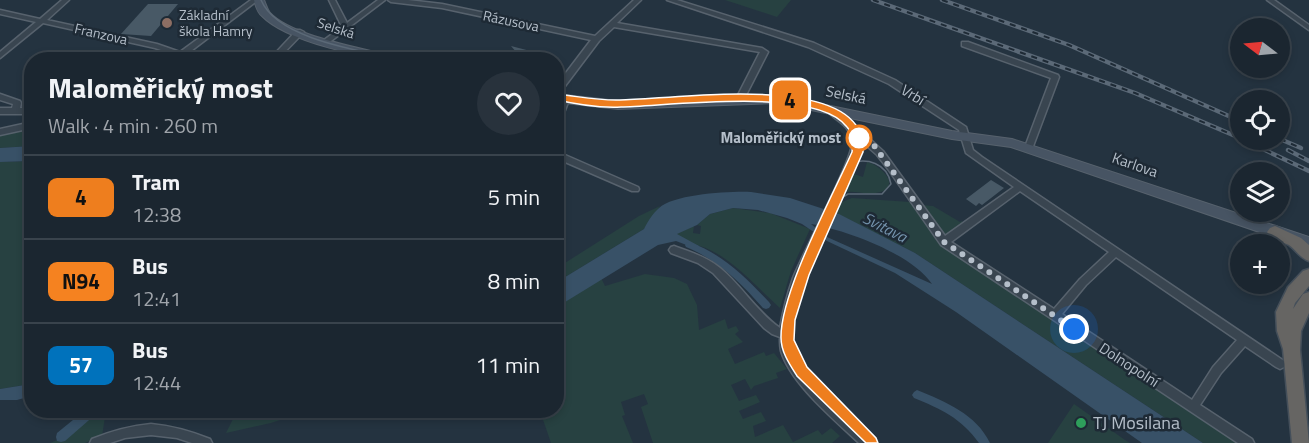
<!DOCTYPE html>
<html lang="en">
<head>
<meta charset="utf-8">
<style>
	body { margin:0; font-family:"Titillium Web",sans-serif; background:#28323c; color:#f1f3f6; height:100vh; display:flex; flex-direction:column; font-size:22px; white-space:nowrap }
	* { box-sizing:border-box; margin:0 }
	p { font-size:20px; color:#a0a5ab }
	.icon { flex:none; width:33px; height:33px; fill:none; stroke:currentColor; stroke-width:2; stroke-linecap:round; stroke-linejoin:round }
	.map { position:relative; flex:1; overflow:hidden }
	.sheet { position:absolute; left:24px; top:52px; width:540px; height:366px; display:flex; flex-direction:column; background:#1b2630; border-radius:24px; box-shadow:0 3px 9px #0003,0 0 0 2px #39434c }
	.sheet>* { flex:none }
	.badge { padding:0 12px; border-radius:9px; font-size:21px; line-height:39px }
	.needle { width:39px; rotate:286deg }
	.controls { position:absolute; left:1230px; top:18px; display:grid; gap:12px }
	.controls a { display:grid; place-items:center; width:60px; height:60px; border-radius:50%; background:#1b2630; box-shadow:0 3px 9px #0003,0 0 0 2px #39434c; font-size:30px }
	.you { position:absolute; width:30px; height:30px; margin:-15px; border:4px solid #fff; border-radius:50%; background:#1a73e8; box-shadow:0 0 0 9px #1a73e833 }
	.map>.badge { position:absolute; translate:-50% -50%; box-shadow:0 0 0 3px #fff }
	.round { display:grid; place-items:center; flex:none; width:63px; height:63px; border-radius:32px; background:#28323c }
	.head { display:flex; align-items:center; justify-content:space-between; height:102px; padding:0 24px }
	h1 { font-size:28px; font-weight:700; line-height:45px }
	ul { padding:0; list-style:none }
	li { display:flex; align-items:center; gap:18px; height:84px; padding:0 24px; border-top:2px solid #39434c }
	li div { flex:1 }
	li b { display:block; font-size:22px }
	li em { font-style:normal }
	li .badge { min-width:66px; font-weight:700; text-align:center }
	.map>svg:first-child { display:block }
	.green { fill:#274141 }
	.water { fill:#385167; fill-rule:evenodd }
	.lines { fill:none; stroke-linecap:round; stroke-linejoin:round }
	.canal { fill:#385167; fill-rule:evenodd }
	.building { fill:#485966 }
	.minor-casing { stroke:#57626d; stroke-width:3 }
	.secondary-casing { stroke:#57626d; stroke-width:2 }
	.trunk-casing { stroke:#444f5a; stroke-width:3 }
	.minor { fill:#394550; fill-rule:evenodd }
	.secondary { fill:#475463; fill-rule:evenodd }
	.trunk { fill:#666563; fill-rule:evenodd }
	.tram { stroke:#5b6977; stroke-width:1.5 }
	.rail-casing { stroke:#5b6977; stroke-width:4.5 }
	.rail { stroke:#1e2a35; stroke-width:2; stroke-dasharray:6; stroke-linecap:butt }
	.line { fill:#ee7e1e; stroke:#fff; stroke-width:1.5 }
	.walk { stroke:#b5bfca; stroke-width:6; stroke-dasharray:0 10.8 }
	.education-dot { fill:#8d6e63; stroke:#1e2a35; stroke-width:2 }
	.stop-dot { fill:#fff; stroke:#ee7e1e; stroke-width:3 }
	.leisure-dot { fill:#2e9e5b; stroke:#1e2a35; stroke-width:2 }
	.labels { text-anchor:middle; stroke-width:5; stroke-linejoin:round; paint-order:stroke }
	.far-poi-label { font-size:14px; fill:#b5bfca; stroke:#1e2a35; text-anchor:start }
	.far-street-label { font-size:14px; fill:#b5bfca; stroke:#1e2a35 }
	.street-label { font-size:15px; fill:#b5bfca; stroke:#1e2a35 }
	.stop-label { font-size:15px; font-weight:bold; fill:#b5bfca; stroke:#1e2a35; text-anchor:end }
	.water-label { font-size:16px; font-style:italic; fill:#7594ae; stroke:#1e2a35 }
	.near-poi-label { font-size:18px; fill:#b5bfca; stroke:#1e2a35; text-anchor:start }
</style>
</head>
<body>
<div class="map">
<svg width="1309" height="443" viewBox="0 0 1309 443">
	<rect width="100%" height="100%" fill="#243340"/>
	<g class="green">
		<path d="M725,0H791L777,17Z"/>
		<path d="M31,130V146L0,148V135Z"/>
		<path d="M32,161L31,384L0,389V162Z"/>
		<path d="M867,162C883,166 903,189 876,193C866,195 856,191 846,192L854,174L863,177Z"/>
		<path d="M852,198L910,202L942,243L1237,440V443H1203L915,253L836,213L842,202Z"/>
		<path d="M922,205L933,206L960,222L962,221L964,225L943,236L945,234Z"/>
		<path d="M660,206L644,229L557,282V268L639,216Z"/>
		<path d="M733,208L770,213L810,229L791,271L780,308C761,291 733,260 710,250C699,244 685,244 676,234L694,226L693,233L700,234L701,226L697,225L710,214Z"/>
		<path d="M645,274L674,278L687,284L697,305L699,330L725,319L728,329L736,326L739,331L735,334L743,342L728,349L735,364L764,352L766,356L774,353L787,369L776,373L778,378L754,386L751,390L745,379L731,385L739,401L756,395L760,402L739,411L743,419L761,412L766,421L753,426L755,437L783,425L793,442L818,430L822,435L831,428L840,436L832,443H653L641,407L648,404L644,394L621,402L625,415L622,416L633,443H551L540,411H556L557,307L601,278L605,286Z"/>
		<path d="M1074,404L1125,440L1130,443H1048Z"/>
		<path d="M97,411H106L102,436L85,443H50L71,434Z"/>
		<path d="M237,411H307L271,423L226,433Z"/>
	</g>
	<g class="water">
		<path d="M31,146V161L0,162V148Z"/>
		<path d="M751,192L790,198L839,214L915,253L1203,443H1142L956,312L895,273L827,241L802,224L787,218L758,210L733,208L710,214L697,225L677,234L699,246L697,249L676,241L658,245L557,307V282L644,229C647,223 652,214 659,208C674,194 731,191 751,192ZM811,224C846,230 912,254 932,284L827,237Z"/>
		<path d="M31,384V396L17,400H0V389Z"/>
	</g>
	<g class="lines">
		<g class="canal">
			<path d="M689,242C723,254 745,277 769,302L771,305L769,308L766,309L763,308C739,281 719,261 686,247L685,245L686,243Z"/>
			<path d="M917,390C946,402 976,414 990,443H979C961,418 941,409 914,398L912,395L914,392Z"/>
			<path d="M84,411H97L96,414L65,441L61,442L57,441L56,437L57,433Z"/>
		</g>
	</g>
	<g class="building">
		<path d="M148,4H178L151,36L121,34Z"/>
		<path d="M511,46L542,54L549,60H523Z"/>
		<path d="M991,180L1004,188L982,205L979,203L976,206L966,199Z"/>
	</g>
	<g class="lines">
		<defs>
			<g id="minor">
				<path d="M62,0H69L47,20L157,44L180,52L251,0H258L187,54L201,60H190L182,57L179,60H170L176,55L155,48L43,23L0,58V52L36,22L0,14V10L40,19Z"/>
				<path d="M329,0H335L347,23L378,0H385L327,44H324V40L342,27Z"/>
				<path d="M388,0H408L442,4L595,36L634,0H641L617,23L762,48L768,52L744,99L740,102L736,99L760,52L614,27L599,41L559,94H556V86L591,40L442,8L391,2Z"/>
				<path d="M667,0H677L814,43L895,80L966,127L973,150L982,157L1284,361L1285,364L1284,367L1280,369L1276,367L1245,346L1221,373L1200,405L1252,439L1254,443H1238L941,245L888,169L877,155L860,140C863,152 849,176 844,187C827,226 778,310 792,351C801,379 849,419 871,439L873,443H859C834,419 791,384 781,351C780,347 780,341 780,337L772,334L764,328L713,273L698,263L671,253L669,250L671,247L674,246C690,252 707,257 720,268C742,286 756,311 780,328C783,311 787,295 793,278C802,255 854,157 852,142C849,123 838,123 827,111L831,108L855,125L857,131L871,140L883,151L945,236L1014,187L966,153L959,130L889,84L808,47ZM1020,191L1109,252L1080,279L1054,309L951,242ZM1116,257L1237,340L1213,367L1192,400L1062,314L1086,285Z"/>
				<path d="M1267,0H1274L1309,25V30Z"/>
				<path d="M297,30H300L304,32L277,60H269Z"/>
				<path d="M962,42H968L1058,75L1059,77L1032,149H1026L1025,147L1051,78L962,46Z"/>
				<path d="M0,94L20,101L21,103L20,108H32V114H0V108H12L13,104L0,100Z"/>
				<path d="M565,97L569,100L560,123L556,126C556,116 556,103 565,97Z"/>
				<path d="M32,122V128L0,135V129Z"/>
				<path d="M556,151L638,187L639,189L638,191H632L556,158Z"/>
				<path d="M151,424C172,426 190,431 210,439L212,443H192L177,438L151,435L125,438L110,443H90L92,439C112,431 130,426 151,424Z"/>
			</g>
			<g id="secondary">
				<path d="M254,0H264C266,5 267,9 270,13C292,37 367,49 400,58L402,60C368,60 286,41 262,16C257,12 256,6 254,0Z"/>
				<path d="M556,94L618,101L777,95L952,131L1012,139L1309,237V249L1011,147L952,139L777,103L618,109L556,102Z"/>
			</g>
			<g id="trunk">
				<path d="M1275,226L1301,238L1309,245V261C1300,258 1296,250 1289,245C1281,241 1272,240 1267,232L1270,228Z"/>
				<path d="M1309,269V286L1295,303L1293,309L1303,294L1309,292V313L1301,331L1300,350L1309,443H1292L1283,349L1277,331L1276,312L1288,287L1303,271Z"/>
			</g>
		</defs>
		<use href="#minor" class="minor-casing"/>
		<use href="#secondary" class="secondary-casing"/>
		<use href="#trunk" class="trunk-casing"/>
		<use href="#minor" class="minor"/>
		<use href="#secondary" class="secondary"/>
		<use href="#trunk" class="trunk"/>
		<g class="tram">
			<path d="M261,0C278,40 363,51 402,60"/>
			<path d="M556,97L616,104L720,98L800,101L832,110L853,125L859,149L813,251L789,320L787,340L789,351L802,372L871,443"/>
			<path d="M835,202L848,194H882L891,184C887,163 867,157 848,164"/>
		</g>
		<defs>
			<g id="rail">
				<path d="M873,0L1135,93L1240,138"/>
				<path d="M942,0L1069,45L1240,121"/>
				<path d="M1280,139L1301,148"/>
				<path d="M1244,140L1309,171"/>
				<path d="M1288,150L1309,161"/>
			</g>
		</defs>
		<use href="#rail" class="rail-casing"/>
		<use href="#rail" class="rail"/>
	</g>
	<path class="line" d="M556,94C577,96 599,101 620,100C672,100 869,68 863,152L809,275L795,320L794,340L807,367L876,438L878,443H866L797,376C790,365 781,352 781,338C780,293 832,197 852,152C853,142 854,135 847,127C817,86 670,106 621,107C600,108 574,104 553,99V95Z"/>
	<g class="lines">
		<path class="walk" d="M859,138L857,139L855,133L873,144L944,242L1074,329"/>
	</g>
	<circle class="education-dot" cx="167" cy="23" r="6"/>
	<circle class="stop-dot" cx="859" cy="138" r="12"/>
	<circle class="leisure-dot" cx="1081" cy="423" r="6"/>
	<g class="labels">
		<g class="far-poi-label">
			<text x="179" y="20">Základní<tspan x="179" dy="16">škola Hamry</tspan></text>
		</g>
		<g class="far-street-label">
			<text transform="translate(511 21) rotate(12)" y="5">Rázusova</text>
			<text transform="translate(336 28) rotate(18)" y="5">Selská</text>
			<text transform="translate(101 34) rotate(13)" y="5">Franzova</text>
		</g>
		<g class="street-label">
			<text transform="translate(846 95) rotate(12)" y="5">Selská</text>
			<text transform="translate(913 95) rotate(32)" y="5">Vrbí</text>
			<text transform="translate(1135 165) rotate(19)" y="5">Karlova</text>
			<text transform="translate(1129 365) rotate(33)" y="5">Dolnopolní</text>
		</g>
		<g class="stop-label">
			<text x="841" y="143">Maloměřický most</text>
		</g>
		<g class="water-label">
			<text transform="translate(885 227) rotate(27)" y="6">Svitava</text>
		</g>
		<g class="near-poi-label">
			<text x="1093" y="429">TJ Mosilana</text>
		</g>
	</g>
</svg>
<div class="controls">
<a><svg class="needle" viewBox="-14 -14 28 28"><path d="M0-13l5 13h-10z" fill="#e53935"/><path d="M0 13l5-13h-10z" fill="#a0a5ab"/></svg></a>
<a><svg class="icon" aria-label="locate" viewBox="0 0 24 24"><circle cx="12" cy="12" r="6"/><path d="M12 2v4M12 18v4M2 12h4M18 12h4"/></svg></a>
<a><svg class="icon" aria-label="layers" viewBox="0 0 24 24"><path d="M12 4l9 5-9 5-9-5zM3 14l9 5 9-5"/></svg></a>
<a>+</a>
</div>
<div class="you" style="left:1074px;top:329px"></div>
<b class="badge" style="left:790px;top:100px;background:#ee7e1e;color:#111">4</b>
<section class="sheet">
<div class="head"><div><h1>Maloměřický most</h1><p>Walk · 4 min · 260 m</p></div><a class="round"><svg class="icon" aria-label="heart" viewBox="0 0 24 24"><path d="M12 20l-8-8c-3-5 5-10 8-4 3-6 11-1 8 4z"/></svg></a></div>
<ul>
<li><span class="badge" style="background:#ee7e1e;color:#111">4</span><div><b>Tram</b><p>12:38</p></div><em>5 min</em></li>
<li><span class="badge" style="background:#f58220;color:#111">N94</span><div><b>Bus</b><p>12:41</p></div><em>8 min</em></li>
<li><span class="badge" style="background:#0072bc;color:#fff">57</span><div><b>Bus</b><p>12:44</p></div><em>11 min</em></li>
</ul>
</section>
</div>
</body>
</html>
